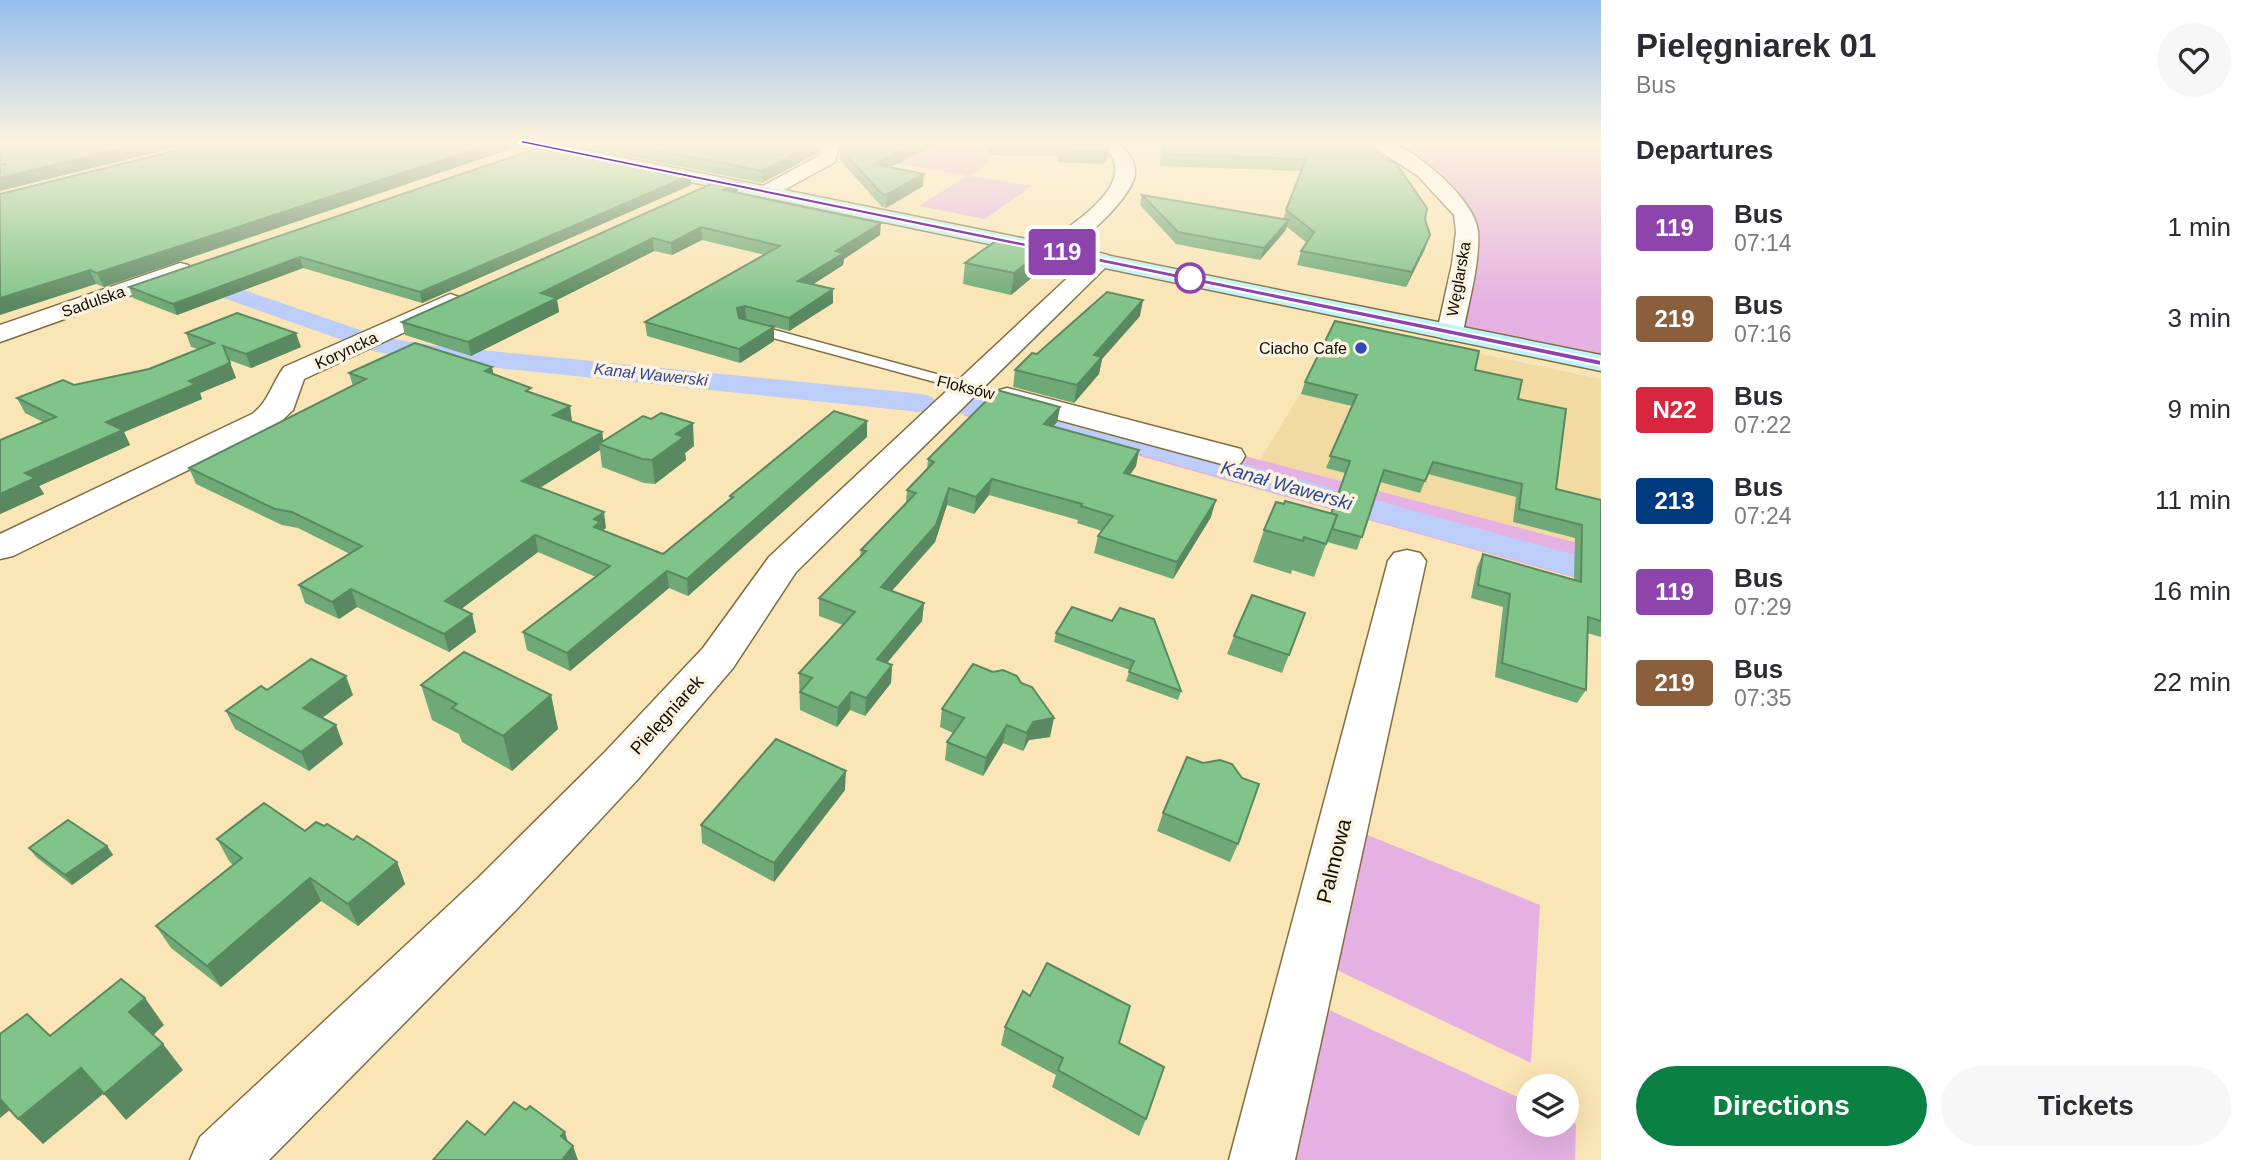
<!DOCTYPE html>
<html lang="en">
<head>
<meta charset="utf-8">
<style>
	body { margin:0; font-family:Helvetica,sans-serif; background:#f7f7f7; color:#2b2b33; height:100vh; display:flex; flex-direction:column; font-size:26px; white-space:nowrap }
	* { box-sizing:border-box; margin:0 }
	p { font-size:23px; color:#7c7c81 }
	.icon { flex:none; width:38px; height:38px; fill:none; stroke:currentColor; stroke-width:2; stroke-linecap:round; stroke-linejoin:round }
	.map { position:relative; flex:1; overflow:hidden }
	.side { display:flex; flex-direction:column; background:#fff; width:665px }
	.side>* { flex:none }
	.badge { padding:0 14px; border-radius:5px; font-size:24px; line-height:46px }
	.tools { position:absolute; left:1516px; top:1074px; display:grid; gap:14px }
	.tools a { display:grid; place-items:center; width:63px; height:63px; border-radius:50%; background:#fff; box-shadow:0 7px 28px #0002; font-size:35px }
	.map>.badge { position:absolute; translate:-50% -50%; box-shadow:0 0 0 4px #fff }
	h2 { padding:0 35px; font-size:26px; line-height:63px }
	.round { display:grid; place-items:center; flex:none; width:74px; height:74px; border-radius:37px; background:#f7f7f7 }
	.summary { display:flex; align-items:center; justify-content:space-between; height:119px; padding:0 35px }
	h1 { font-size:33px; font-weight:600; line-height:52px }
	.cta { display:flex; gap:14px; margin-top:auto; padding:14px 35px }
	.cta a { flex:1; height:80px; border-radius:42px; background:#0b8043; color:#fff; font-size:28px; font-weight:600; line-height:80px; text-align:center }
	.cta a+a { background:#f7f7f7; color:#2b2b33 }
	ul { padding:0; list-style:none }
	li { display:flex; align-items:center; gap:21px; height:91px; padding:0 35px }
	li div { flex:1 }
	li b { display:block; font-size:26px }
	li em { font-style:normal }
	li .badge { min-width:77px; font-weight:700; text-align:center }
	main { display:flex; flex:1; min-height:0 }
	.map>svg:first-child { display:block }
	.built { fill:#f2daa3 }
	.green { fill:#e5b1e2 }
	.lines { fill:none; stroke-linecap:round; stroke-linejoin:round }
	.stream { stroke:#bccdf9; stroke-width:5 }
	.canal { fill:#bccdf9; fill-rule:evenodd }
	.lane-casing { stroke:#806d41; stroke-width:3 }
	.street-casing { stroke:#806d41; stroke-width:3 }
	.secondary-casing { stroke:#806d41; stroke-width:3 }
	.lane { fill:#fff; fill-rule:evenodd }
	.street { fill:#fff; fill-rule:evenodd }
	.secondary { fill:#bef4fb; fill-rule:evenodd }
	.wall { fill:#6fa977 }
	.shaded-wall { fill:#5a8961 }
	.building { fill:#81c48a; stroke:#5a8961; stroke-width:2 }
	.line { fill:#8e44ad; stroke:#fff; stroke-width:2 }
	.stop-dot { fill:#fff; stroke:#8e44ad; stroke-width:3.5 }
	.poi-dot { fill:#2e4aba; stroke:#fbf3e0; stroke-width:2.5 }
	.labels { text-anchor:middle; stroke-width:7; stroke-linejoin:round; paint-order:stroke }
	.far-street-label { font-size:16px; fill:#120b00; stroke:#fbf3e0 }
	.far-poi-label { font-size:16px; fill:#120b00; stroke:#fbf3e0; text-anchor:end }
	.far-water-label { font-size:16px; font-style:italic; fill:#304799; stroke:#fbf3e0 }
	.street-label { font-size:18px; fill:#120b00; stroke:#fbf3e0 }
	.water-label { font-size:19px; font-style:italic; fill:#304799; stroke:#fbf3e0 }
	.near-street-label { font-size:21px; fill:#120b00; stroke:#fbf3e0 }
</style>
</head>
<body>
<main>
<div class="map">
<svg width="1601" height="1160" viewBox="0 0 1601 1160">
	<rect width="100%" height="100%" fill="#f9e5b5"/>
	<path class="built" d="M1357,328L1601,379V549L1260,460L1307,383Z"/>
	<g class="green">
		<path d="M940,142H974L987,148L990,162L969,176L1032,186L985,219L919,206L967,176L862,157Z"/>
		<path d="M1376,142H1601V363L1450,332L1464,214L1410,160Z"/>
		<path d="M189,274L364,332L346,340L175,279Z"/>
		<path d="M382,340L434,350L935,399L921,412L504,367L422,357L370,345Z"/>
		<path d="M984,395L1233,460L1237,454L1601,549V585L1021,423L963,416Z"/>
		<path d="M1365,834L1540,905L1531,1063L1335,969Z"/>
		<path d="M1327,1009L1528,1102V1125H1566V1120L1576,1124L1575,1160H1294Z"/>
	</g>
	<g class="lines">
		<path class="stream" d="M1537,142L1601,156"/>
		<g class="canal">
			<path d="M189,271L363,331L367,336L363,341L354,344L345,341L181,283L178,278L181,273Z"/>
			<path d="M381,337L430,345L922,394L932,397L936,403L932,409L922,412L430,361L372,351L368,345L372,339Z"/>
			<path d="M971,399L1033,406L1601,562V584L1021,421L961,414L957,408L961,402Z"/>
		</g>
		<defs>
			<path id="lane" d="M749,323L973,384L975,387L968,391L744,330L742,327Z"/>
			<g id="street">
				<path d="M815,142L836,143L839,147L835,162L773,196H759L756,192L759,188L820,155L821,149Z"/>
				<path d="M1099,142H1117C1126,150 1136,160 1135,174C1132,198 1080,245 1059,255C1053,257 1048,256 1043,255L1040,250L1043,245C1065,229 1128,192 1113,159C1111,153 1103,148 1099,142Z"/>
				<path d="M1370,142C1376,142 1385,140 1391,142C1419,153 1475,200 1478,231C1480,264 1469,300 1463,332L1459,338L1450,340L1441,338L1437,332L1452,264L1456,232L1454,215L1418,176L1372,146Z"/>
				<path d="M1100,253L1108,255L1112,260L1108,265L796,572L733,668L639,778L516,910L269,1160H190L200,1137L478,878L605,752L703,648L769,557L1092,255Z"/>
				<path d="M180,263L188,265L192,270L188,275L0,342V325Z"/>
				<path d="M450,294L459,297L463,302L459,307L304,379L293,410L274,428L13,556L0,559V534L252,414C268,403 272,383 284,367Z"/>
				<path d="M1007,388L1241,449L1245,456L1241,463L1229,466L996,403L992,397L996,391Z"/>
				<path d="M1407,550L1420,553L1426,561L1295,1160H1229L1388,561L1394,553Z"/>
			</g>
			<path id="secondary" d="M513,142H546L1601,355V371L522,147Z"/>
		</defs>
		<use href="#lane" class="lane-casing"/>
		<use href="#street" class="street-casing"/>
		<use href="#secondary" class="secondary-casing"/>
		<use href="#lane" class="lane"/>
		<use href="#street" class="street"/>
		<use href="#secondary" class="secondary"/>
	</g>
	<g class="wall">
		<path d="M559,142H818V153L762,183Z"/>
		<path d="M974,142H1107L1108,156L1103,164L1057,162L1058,156L989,155L987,147Z"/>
		<path d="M1120,142H1358L1425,219V249L1406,287L1297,265L1301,251L1307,243L1287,227L1285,231L1260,260L1176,244L1140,205L1142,195L1283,219L1301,171L1160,166L1161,144L1124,145Z"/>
		<path d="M516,147L104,287L96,284L0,194Z"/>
		<path d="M840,148L890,167L923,186L886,208L882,207L840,160Z"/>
		<path d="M691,175V185L422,303L303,268L177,315L133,298L129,287Z"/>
		<path d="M738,193L880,235L844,259L843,265L813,284L833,289V303L789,331L774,327V341L740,363L647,336L645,322L765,255L702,240L672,255L654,251L557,300L559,312L471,356L405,335L402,322Z"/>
		<path d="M965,263L1040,271L1011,295L963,284Z"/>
		<path d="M1140,316L1102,359L1099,374L1074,403L1013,387L1015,370L1037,354Z"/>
		<path d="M186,333L301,347L251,368L229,360L236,378L200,393L202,399L124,432L130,445L39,486L44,494L0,514V440L43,422L25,413L17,398L149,369L198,349L191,347Z"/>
		<path d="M492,367L493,374L532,393L570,406L571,421L602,432L603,441L694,446L685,453L686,460L655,484L644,483L602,467L600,450L540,488L606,528L603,530L663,554L730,500V496L867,437L688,596L669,588L570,671L527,650L523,632L596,577L538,552L461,609L472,614L476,632L449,652L357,607L339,619L305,603L299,585L350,554L298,528L282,525L196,484L189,468L353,386L349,373Z"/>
		<path d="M1475,370L1518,399L1556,489L1601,500V637L1587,633L1586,690L1577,703L1495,677L1503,607L1471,598L1477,567L1483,554L1574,579L1575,538L1513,522L1516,497L1428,474L1420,493L1380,482L1357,550L1327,542L1314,577L1292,570L1291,574L1253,562L1264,530L1284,504L1331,513L1345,473L1326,468L1352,406L1301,394L1305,382Z"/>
		<path d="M1060,407L1057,422L1053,427L1139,450L1136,466L1130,475L1211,517L1173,579L1094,553L1098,536L1102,531L1077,523L1078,520L989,495L974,514L947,505L935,542L892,591L924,603L922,621L887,663L892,665L891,683L865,716L850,710L837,727L800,710L799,673L843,625L819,616V598L860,557L861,550L906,503L907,490L927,469L928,459Z"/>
		<path d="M1072,607L1181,691L1178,700L1126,681L1130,670L1054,642L1056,633Z"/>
		<path d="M1305,613L1282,673L1227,654L1234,636Z"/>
		<path d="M973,664L1050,737L1029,740L1023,751L1003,743L983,776L945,760L947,742L953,733L940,727L942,709Z"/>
		<path d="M421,685L551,695L558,729L512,771L462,742L459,734L432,720Z"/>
		<path d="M267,690L353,695L322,718L343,744L309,771L235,729L226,711Z"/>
		<path d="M845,790L774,882L702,843L701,825Z"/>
		<path d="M1163,813L1238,844L1230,862L1157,831Z"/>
		<path d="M324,826L397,862L405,884L358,926L321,901L221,987L171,948L156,926L233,865L229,861L217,839L305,831Z"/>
		<path d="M107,846L113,855L72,885L36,857L29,848Z"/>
		<path d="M1005,1027L1119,1043L1146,1119L1139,1136L1052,1087L1056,1075L1001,1045Z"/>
	</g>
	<g class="shaded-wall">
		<path d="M147,142H197L0,191V178Z"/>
		<path d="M497,142H516V147L104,287L97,273Z"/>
		<path d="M818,142V153L762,183V171Z"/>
		<path d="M918,142H939L873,176L874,164Z"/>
		<path d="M1110,144L1108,156L1103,164L1105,152Z"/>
		<path d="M924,174L923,186L886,208V195Z"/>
		<path d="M691,175V185L422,303L420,292Z"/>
		<path d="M738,183V195L723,190Z"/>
		<path d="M1289,220L1285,231L1260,260L1264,248Z"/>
		<path d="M881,223L880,235L844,259L843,265L798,294V281L836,251Z"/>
		<path d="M701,227L702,240L672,255L671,243Z"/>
		<path d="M1430,235L1425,249L1406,287L1412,272Z"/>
		<path d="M653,238L654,251L557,300L559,312L471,356L468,342L541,293Z"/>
		<path d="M1043,250L1040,271L1011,295L1014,273Z"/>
		<path d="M300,257L303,268L177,315L173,304Z"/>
		<path d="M90,270L96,284L0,315V298Z"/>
		<path d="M833,289V303L789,331V318Z"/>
		<path d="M1143,300L1140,316L1102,359L1099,374L1074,403L1077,385L1094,355Z"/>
		<path d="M745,306L746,319L738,321L737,308Z"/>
		<path d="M774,327V341L740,363L739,349Z"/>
		<path d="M296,333L301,347L251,368L246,354Z"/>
		<path d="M230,363L236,378L200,393L202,399L124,432L130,445L39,486L44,494L0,514V494L25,473L106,422L189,381Z"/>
		<path d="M492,367L495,382L485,371Z"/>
		<path d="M570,406L572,421L556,431L553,415Z"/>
		<path d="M1060,407L1057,422L1041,440L1044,424Z"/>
		<path d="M867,421V437L688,596L687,579Z"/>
		<path d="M693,423L694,446L685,453L686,460L655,484L652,460L676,434Z"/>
		<path d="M602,432L604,445L599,444L600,450L525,497L522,481Z"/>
		<path d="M1139,450L1136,466L1120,489L1124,473Z"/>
		<path d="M992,479L989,495L974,514L976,497Z"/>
		<path d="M949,488L947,505L935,542L880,604L881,587Z"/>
		<path d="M1216,500L1211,517L1173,579L1177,562Z"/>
		<path d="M604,512L606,528L602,531L597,543L594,519Z"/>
		<path d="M535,535L538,552L449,618L445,601Z"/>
		<path d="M667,571L669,588L570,671L567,653Z"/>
		<path d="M351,589L357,607L339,619L332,602Z"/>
		<path d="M924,603L922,621L875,677L877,659Z"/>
		<path d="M472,614L476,632L449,652L444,634Z"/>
		<path d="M892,665L891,683L865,716L866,698Z"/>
		<path d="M346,676L353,695L311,726L303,708Z"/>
		<path d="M851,692L850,710L837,727L838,708Z"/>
		<path d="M551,695L558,729L512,771L503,736Z"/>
		<path d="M1054,718L1050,737L1029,740L1023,751L1027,733L1033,722Z"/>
		<path d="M336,725L343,744L309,771L301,752Z"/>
		<path d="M1007,725L1003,743L983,776L986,758Z"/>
		<path d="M846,771L845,790L774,882V863Z"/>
		<path d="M107,846L113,855L72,885L65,875Z"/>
		<path d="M397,862L405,884L358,926L348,904Z"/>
		<path d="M310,878L321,901L221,987L207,966Z"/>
		<path d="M145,998L164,1025L149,1039L129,1012Z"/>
		<path d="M163,1044L183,1070L126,1120L104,1094Z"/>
		<path d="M81,1068L103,1094L43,1144L18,1119Z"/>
		<path d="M0,1098L11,1109L0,1118Z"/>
		<path d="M565,1132L570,1149L561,1136Z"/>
		<path d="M573,1146L578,1160H562Z"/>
	</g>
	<g class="building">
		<path d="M0,142H147L0,178V166L7,164H0Z"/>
		<path d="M210,142H497L97,273L90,270L0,298V194Z"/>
		<path d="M614,142H818L762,171Z"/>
		<path d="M887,142H918L874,164L924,174L886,195L882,194L840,148Z"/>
		<path d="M990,142H1107L1110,144L1105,152L1059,150L1063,145L990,143Z"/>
		<path d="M1163,142H1358L1397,165L1427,208L1425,219L1430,235L1412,272L1301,251L1314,232L1286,210L1306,159L1163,154Z"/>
		<path d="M544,146L691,175L420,292L300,257L173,304L129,287Z"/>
		<path d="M720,180L738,183L723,190L881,223L836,251L844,253L798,281L833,289L789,318L745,306L737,308L739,318L774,327L739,349L645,322L780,246L701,227L671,243L653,238L541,293L557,298L468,342L402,322Z"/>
		<path d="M1142,195L1289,220L1264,248L1178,232Z"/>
		<path d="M997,240L1043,250L1014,273L965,263Z"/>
		<path d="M1107,292L1143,300L1094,355L1102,357L1077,385L1015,370L1032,353L1037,354Z"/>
		<path d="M237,313L296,333L246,354L223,346L230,363L189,381L196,384L106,422L123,430L25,473L35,478L0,494V440L56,417L17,398L63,380L74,385L149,369L214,343L186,333Z"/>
		<path d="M1335,321L1479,351L1475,370L1522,380L1518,399L1566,409L1556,489L1601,500V621L1588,617L1586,690L1502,663L1510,594L1478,585L1483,554L1581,582L1582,525L1519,509L1522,484L1433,462L1425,481L1384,470L1362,537L1332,529L1337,515L1331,514L1350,461L1330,456L1357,395L1305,382Z"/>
		<path d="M415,343L492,367L485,371L531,388L526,391L570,406L553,415L602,432L522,481L604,512L594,519L600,522L594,527L663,554L733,497L730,496L834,411L867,421L687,579L667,571L567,653L523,632L610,566L535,535L445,601L472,614L444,634L351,589L332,602L299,585L362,546L292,512L275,509L189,468L366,379L349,373Z"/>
		<path d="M997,390L1060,407L1044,424L1139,450L1124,473L1216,500L1177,562L1098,536L1113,516L1081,506L1082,504L992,479L976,497L949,488L936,525L881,587L924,603L877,659L892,665L866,698L851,692L838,708L800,692L812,678L799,673L855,612L819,598L866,551L861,550L916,493L907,490L934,462L928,459Z"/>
		<path d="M661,413L693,423L676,434L684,437L652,460L642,459L599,444L643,416L651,419Z"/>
		<path d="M1285,501L1337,515L1326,544L1304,537L1303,541L1264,530L1276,502L1284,504Z"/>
		<path d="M1252,595L1305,613L1289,655L1234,636Z"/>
		<path d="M1072,607L1112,621L1120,608L1154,619L1181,691L1129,672L1134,661L1056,633Z"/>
		<path d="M464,652L551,695L503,736L452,708L457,704L421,685Z"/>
		<path d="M311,659L346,676L303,708L336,725L301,752L226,711L261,686L267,690Z"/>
		<path d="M973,664L993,672L1003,670L1017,676L1021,683L1032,687L1054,718L1033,722L1027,733L1007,725L986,758L947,742L964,718L942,709Z"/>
		<path d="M776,739L846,771L774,863L701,825Z"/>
		<path d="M1187,757L1203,763L1220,760L1232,764L1242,778L1259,784L1238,844L1163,813Z"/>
		<path d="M264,803L305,831L316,822L324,826L327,824L353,840L357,836L397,862L348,904L310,878L207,966L156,926L242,858L217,839Z"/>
		<path d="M68,820L107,846L65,875L29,848Z"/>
		<path d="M1047,963L1130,1006L1119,1043L1164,1067L1146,1119L1058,1070L1063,1058L1005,1027L1023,991L1030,996Z"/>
		<path d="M121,979L145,998L129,1012L163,1044L104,1094L81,1068L18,1119L0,1099V1034L27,1014L50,1036Z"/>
		<path d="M514,1102L526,1110L530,1106L565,1132L561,1136L573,1146L562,1160H433L467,1121L485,1135Z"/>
	</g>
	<linearGradient id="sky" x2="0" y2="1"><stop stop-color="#96beef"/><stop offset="0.47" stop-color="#fcf3de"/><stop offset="1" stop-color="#fcf3de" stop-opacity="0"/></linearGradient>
	<rect width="1601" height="304" fill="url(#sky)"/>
	<path class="line" d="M522,140L1601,360V366L520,143Z"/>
	<circle class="stop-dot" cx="1190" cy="278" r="14"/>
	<circle class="poi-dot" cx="1361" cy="348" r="7"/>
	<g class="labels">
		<g class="far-street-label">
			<text transform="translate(1458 279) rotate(-80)" y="6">Węglarska</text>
			<text transform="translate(93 301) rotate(-19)" y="6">Sadulska</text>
			<text transform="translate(346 350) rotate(-25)" y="6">Koryncka</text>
			<text transform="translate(966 387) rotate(14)" y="6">Floksów</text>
		</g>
		<g class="far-poi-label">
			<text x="1347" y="354">Ciacho Cafe</text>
		</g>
		<g class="far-water-label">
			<text transform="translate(651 374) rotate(6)" y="6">Kanał Wawerski</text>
		</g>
		<g class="street-label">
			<text transform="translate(667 715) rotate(-48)" y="6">Pielęgniarek</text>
		</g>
		<g class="water-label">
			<text transform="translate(1287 485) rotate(16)" y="7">Kanał Wawerski</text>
		</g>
		<g class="near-street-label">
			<text transform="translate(1334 861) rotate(-76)" y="7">Palmowa</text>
		</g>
	</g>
</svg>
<div class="tools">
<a><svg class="icon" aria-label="layers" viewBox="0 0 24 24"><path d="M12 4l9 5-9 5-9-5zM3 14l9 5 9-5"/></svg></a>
</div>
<b class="badge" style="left:1062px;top:252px;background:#8e44ad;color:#fff">119</b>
</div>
<section class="side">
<div class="summary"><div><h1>Pielęgniarek 01</h1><p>Bus</p></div><a class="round"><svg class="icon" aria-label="heart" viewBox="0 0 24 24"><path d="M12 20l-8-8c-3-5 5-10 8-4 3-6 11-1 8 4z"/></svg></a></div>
<h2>Departures</h2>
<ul>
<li><span class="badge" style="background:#8e44ad;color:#fff">119</span><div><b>Bus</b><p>07:14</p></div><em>1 min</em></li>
<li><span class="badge" style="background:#8b5e3c;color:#fff">219</span><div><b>Bus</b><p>07:16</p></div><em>3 min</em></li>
<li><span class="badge" style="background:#d7263d;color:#fff">N22</span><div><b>Bus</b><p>07:22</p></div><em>9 min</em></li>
<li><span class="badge" style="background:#003b80;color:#fff">213</span><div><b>Bus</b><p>07:24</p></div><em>11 min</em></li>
<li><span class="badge" style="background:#8e44ad;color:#fff">119</span><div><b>Bus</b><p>07:29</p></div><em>16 min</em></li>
<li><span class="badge" style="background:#8b5e3c;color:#fff">219</span><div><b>Bus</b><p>07:35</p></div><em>22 min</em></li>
</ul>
<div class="cta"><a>Directions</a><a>Tickets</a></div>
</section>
</main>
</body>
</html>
